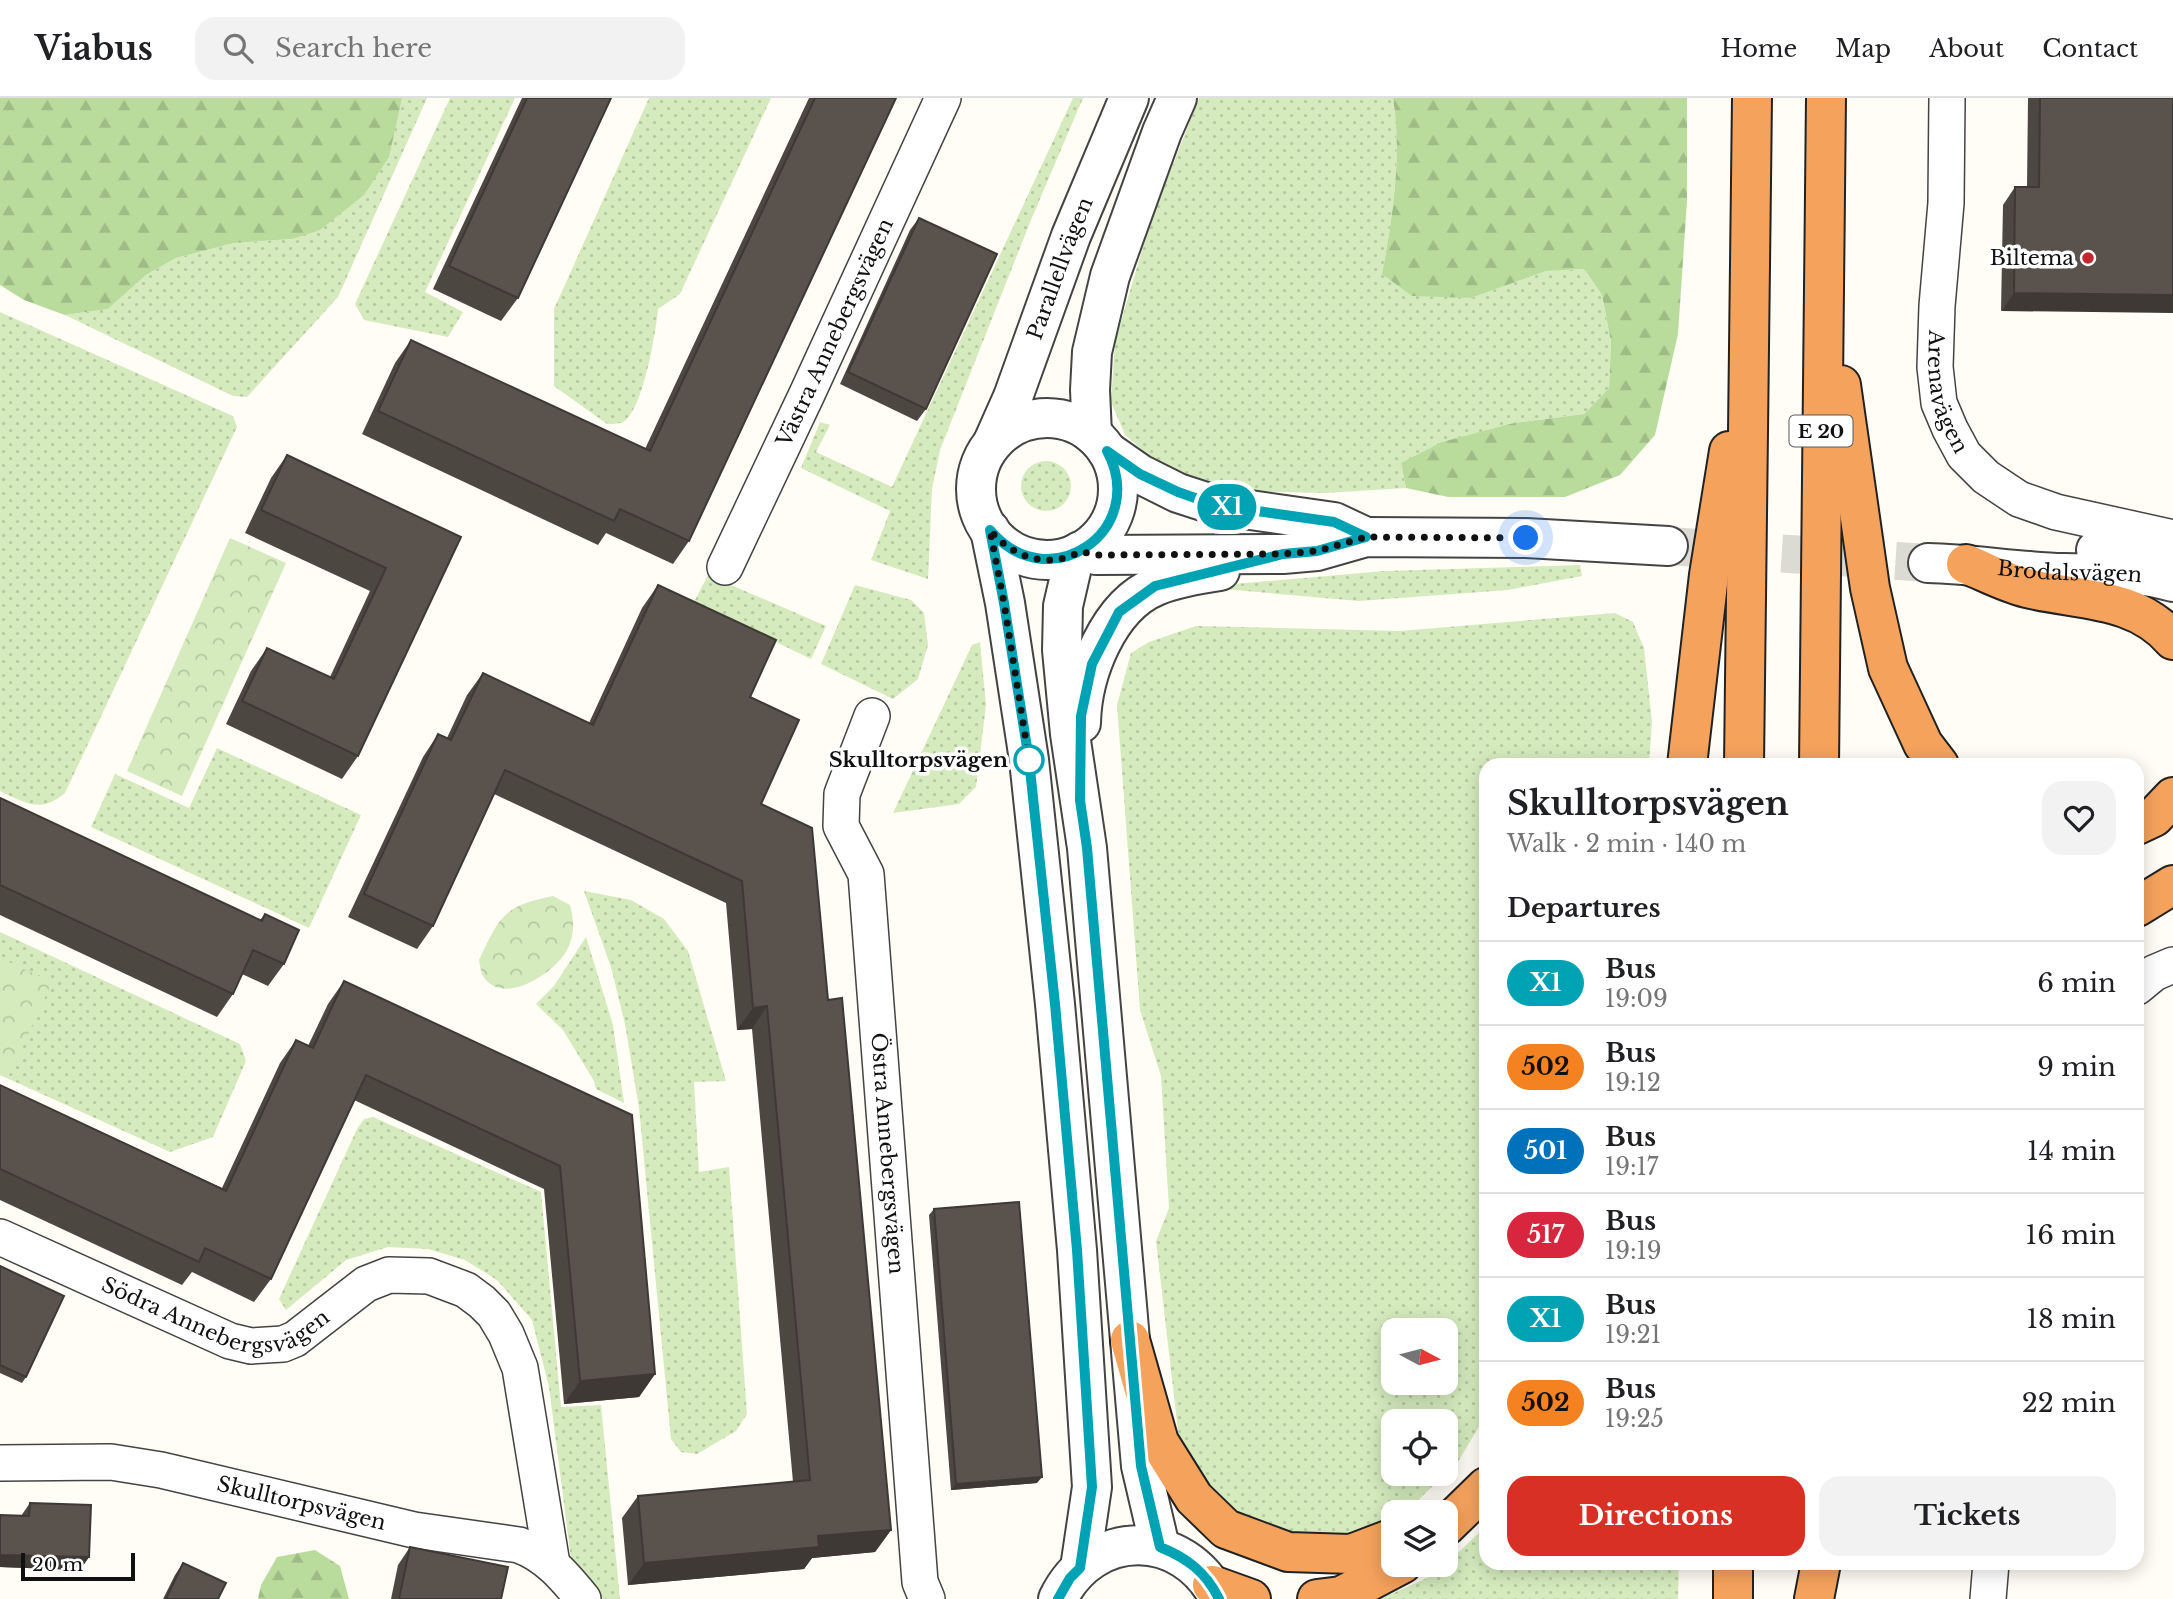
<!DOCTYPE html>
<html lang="en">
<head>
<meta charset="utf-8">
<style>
	body { margin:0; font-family:"Libre Baskerville",serif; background:#f2f2f2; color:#202124; height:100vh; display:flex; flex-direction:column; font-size:26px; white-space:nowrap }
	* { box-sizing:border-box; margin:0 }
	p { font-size:23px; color:#757577 }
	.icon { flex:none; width:38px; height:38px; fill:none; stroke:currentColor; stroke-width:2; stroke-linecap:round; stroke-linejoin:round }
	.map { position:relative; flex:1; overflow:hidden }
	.sheet { position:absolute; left:1479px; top:660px; width:665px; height:812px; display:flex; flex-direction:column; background:#fff; border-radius:21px; box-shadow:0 4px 18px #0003 }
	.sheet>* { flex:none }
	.badge { padding:0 14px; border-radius:23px; font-size:24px; line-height:46px }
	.needle { width:46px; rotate:97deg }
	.fabs { position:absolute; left:1381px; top:1220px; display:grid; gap:14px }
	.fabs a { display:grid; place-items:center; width:77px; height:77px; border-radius:14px; background:#fff; box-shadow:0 4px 18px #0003; font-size:35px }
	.scale { position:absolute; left:21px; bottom:18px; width:114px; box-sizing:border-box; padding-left:7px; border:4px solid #111; border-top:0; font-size:19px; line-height:24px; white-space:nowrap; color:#111; -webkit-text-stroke:5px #fff; paint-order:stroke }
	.you { position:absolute; width:35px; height:35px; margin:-18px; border:5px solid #fff; border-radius:50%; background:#1a73e8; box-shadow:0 0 0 10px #1a73e833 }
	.map>.badge { position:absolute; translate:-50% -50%; box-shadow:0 0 0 4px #fff }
	h2 { padding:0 28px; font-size:26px; line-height:63px }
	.round { display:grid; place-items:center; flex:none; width:74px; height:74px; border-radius:21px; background:#f2f2f2 }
	.overview { display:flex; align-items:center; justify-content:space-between; height:119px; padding:0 28px }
	h1 { font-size:33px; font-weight:700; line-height:52px }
	.button { display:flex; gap:14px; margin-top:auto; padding:14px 28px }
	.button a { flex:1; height:80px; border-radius:21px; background:#d93025; color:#fff; font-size:28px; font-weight:700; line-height:80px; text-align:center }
	.button a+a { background:#f2f2f2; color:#202124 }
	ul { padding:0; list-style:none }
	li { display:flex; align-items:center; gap:21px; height:84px; padding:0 28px; border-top:2px solid #e0e0e0 }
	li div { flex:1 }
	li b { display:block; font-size:26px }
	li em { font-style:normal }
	li .badge { min-width:77px; font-weight:700; text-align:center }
	header { display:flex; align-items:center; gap:42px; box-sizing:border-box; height:98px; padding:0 35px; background:#fff; border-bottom:2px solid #e0e0e0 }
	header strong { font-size:33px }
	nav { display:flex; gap:38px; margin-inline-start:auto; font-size:24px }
	.search { width:490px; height:63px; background:#f2f2f2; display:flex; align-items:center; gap:18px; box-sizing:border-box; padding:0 24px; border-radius:21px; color:#757577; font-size:26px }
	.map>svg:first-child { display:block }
	.grass { fill:url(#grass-dots); fill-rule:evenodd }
	.forest { fill:url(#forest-firs) }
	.park { fill:url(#park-crowns) }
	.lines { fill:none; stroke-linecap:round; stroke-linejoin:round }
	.tertiary-tunnel { stroke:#dbdad3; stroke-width:38; stroke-dasharray:38 19; stroke-linecap:butt }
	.minor-casing { stroke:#444; stroke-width:38 }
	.tertiary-casing { stroke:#444; stroke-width:42 }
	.motorway-casing { stroke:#222; stroke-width:42 }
	.minor { stroke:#fff; stroke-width:35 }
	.tertiary { stroke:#fff; stroke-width:38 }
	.motorway { stroke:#f5a25d; stroke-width:38 }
	.wall { fill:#4d4742 }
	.shaded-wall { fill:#3f3936 }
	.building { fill:#5a524d; stroke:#3f3936; stroke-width:2 }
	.line-casing { stroke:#fff; stroke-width:16 }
	.line { stroke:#00a3b4; stroke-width:10 }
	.walk { stroke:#111; stroke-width:7; stroke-dasharray:0 12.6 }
	.poi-dot { fill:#c4262e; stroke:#fff; stroke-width:2.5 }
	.stop-dot { fill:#fff; stroke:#00a3b4; stroke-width:3.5 }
	.labels { text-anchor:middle; stroke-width:7; stroke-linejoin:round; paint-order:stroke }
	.shield { fill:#fff; stroke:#585858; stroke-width:2 }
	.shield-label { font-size:19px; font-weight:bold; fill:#111 }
	.poi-label { font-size:21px; fill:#111; stroke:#fff; text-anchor:end }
	.street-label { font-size:21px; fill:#111; stroke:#fff }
	.stop-label { font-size:21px; font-weight:bold; fill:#111; stroke:#fff; text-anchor:end }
</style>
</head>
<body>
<header>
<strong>Viabus</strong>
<div class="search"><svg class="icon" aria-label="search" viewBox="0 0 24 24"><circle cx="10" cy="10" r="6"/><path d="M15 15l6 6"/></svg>Search here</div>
<nav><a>Home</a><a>Map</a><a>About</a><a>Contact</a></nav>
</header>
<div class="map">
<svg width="2173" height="1501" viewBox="0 0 2173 1501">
	<defs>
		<pattern id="grass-dots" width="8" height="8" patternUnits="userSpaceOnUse" patternTransform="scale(1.75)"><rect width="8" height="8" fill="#d5ebbd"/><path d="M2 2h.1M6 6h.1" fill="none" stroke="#b6c8a1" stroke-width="1.8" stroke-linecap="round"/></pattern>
		<pattern id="forest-firs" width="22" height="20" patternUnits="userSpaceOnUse" patternTransform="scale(1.75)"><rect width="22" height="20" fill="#b9dc9c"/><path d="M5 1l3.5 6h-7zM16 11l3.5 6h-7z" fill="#9ebc85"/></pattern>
		<pattern id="park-crowns" width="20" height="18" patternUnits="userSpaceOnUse" patternTransform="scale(1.75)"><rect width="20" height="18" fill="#d5ebbd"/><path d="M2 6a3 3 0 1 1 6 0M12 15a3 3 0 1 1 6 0" fill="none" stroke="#b6c8a1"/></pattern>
	</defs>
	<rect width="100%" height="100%" fill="#fffdf5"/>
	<g class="grass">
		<path d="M402,0H427L338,199L247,299L233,298L65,217L108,211L146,177L176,160L234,145L292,141Z"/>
		<path d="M450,0H515L425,194L463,214L448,239L364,222L355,206Z"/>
		<path d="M649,0H771L680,196L658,211C656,234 643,313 623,324C619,326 611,326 607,326L554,288V211Z"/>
		<path d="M1073,0H1083L1031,122L940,352L932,391L928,481L871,462L890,413L801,370L820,324L830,327L816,354L892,389Z"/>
		<path d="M1199,0H1393C1402,58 1393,118 1382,176L1471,200L1546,173L1584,171L1602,197L1611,244L1609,290L1584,316L1514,325L1401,365L1406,390L1326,395L1244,393L1162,369L1125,337L1111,304L1115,244L1150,125Z"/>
		<path d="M0,214L233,318L237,329L65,695C40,716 26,705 0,693Z"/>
		<circle cx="1046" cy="388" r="25"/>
		<path d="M1580,467L1582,478L1508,492L1359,503L1200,489L1384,473Z"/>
		<path d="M708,477L826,528L811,561L694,504Z"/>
		<path d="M855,487L911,502L924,515L928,547L918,581L893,601L821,566Z"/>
		<path d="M1615,515L1633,524L1644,550L1652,624L1649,667H1486V1317L1459,1362L1446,1375V1323H1393V1376H1445L1406,1414H1393V1426L1385,1434L1321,1443L1258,1434L1227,1409L1200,1379L1179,1341L1156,1143L1169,1110L1161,978L1140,912L1117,607L1131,555L1149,544L1196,528L1400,533ZM1393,1232H1446V1284H1393Z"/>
		<path d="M980,544L986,607L976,689L959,706L893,715L972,547Z"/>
		<path d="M217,650L361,717L309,830L91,729L115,676L189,710Z"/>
		<path d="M584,793L631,802L664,821L688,853L726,983L694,984L699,1074L729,1069L747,1316L736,1333L697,1356L681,1354L671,1341L639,1010L625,926L611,869Z"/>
		<path d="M0,834L240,946L246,963L213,1039L170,1054L0,977Z"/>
		<path d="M586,839L613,927L624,1005L596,991L594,983L563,932L536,906L554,888Z"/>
		<path d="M373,1019L541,1094L561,1309L601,1307L620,1501H598L572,1468L549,1289L532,1222L497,1182L465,1162L428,1151L388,1149L346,1162L286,1212L279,1201L357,1031L364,1021Z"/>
		<path d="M1486,1428V1465H1679L1678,1501H1380L1436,1476Z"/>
	</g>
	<g class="forest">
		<path d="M0,0H402L389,59L364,97L320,132L292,141L234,145L176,160L146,177L108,211L65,217L24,202L0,187Z"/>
		<path d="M1393,0H1687V103L1678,236L1655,337L1620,377L1565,399H1448L1406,390L1401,365L1442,344L1514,325L1584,316L1609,290L1611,244L1602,197L1584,171L1546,173L1471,200L1412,198L1382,176C1393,118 1402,58 1393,0Z"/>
		<path d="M315,1452L340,1468L349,1501H258L261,1487L277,1459Z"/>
	</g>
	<g class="park">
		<path d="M230,440L286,465L182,698L127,673Z"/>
		<path d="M553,798L570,807C574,822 575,835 568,850C557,874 503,910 483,878C481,875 480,867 479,862C500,818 503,808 553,798Z"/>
		<path d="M0,860L52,884L8,980L0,977Z"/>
	</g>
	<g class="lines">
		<path class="tertiary-tunnel" d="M1668,448L1928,465"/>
		<defs>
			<g id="minor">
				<path id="s1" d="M1947,0L1946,105L1937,208L1935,269L1939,305L1950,331L1964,357L1986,379L2019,401L2056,414L2173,440"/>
				<path id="s2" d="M725,469L807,296L943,0"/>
				<path id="s3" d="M872,618L842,696L841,728L866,776L920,1484L927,1501"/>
				<path d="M2137,889L2154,875L2173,867"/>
				<path id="s4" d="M0,1139L230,1243L251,1248L283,1246L295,1241L366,1186L389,1177L429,1178L466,1192L482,1204L494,1216L506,1236L520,1270L552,1466"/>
				<path id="s5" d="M0,1365L111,1364L161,1372L414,1432L519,1447C547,1457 565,1479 583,1501"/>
				<path d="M1988,1501L1991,1465"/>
			</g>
			<g id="tertiary">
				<circle cx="1047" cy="391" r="71"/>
				<path d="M1092,336L1090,292L1092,254L1110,178L1162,34L1177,0"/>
				<path id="s6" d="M993,344L1013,299L1071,138L1129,0"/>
				<path d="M1107,353L1140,376L1178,395L1215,407L1334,424L1366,439"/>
				<path d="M990,432L1005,505L1029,662L1055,906L1077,1152L1092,1389L1080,1470"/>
				<path d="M2096,452L2173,450"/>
				<path d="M1080,453L1096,457L1283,456L1317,453L1366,439L1526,440L1668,448"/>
				<path d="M1075,456L1063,508L1062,552L1070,636L1087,750L1141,1368L1160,1449"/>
				<path id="s7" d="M1928,465C1974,466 2019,474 2064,475C2101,476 2137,473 2173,484"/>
				<path d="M1081,625C1082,576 1108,508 1156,488C1176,480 1199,476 1220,473"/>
				<path d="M1058,1501C1093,1429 1184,1430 1219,1501"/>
			</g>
			<g id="motorway">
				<path d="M1841,287L1870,490L1888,570L1923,646L1939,667"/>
				<path d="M1966,466C1986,474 2006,485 2027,490C2079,503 2135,498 2173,542"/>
				<path d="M1687,667L1709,477L1729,353"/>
				<path d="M1744,667L1752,0"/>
				<path d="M1819,667L1826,0"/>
				<path d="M2137,727L2154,719L2173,699"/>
				<path d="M2137,809L2173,787"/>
				<path d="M1130,1242L1159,1344L1194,1400L1226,1431L1288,1454L1351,1456L1393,1440"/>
				<path d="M1446,1428L1486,1389"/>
				<path d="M1212,1487L1251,1501"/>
				<path d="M1317,1501L1341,1498L1402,1466"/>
				<path d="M1733,1501V1465"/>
				<path d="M1814,1501L1821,1465"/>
			</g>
		</defs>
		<use href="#minor" class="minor-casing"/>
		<use href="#tertiary" class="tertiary-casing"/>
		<use href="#motorway" class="motorway-casing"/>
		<use href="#minor" class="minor"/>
		<use href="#tertiary" class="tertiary"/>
		<use href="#motorway" class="motorway"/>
	</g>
	<g class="wall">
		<path d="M522,0H611L518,200L501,223L433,191Z"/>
		<path d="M809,0H896L689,443L673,466L606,435L598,447L362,336L395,265L411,242L645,351Z"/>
		<path d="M2028,0H2173L2001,213L2003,107L2015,89H2027Z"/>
		<path d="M919,120L926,311L917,323L840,286L910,132Z"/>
		<path d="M287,357L461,439L358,658L342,681L226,626L251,573L267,550L330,579L370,493L245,435L271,380Z"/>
		<path d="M658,487L750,599L761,706L828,902L891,1432L875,1454L812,1460L804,1471L628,1487L622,1420L638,1398L793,1384L752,931L737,932L726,805L494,696L433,828L417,851L348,819L423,659L438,636L447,640L467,597L483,575L589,625L642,510Z"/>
		<path d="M0,700L260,822L265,816L284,866L268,888L242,876L233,896L217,919L0,817Z"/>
		<path d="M344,883L632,1017L655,1276L639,1299L564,1306L544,1091L354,1002L271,1181L254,1204L192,1174L182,1187L0,1102V987L222,1090L280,965L296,942L308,948L328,906Z"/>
		<path d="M934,1111L1037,1385L951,1392L929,1117Z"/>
		<path d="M0,1168L26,1279L22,1285L0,1275Z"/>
		<path d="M30,1405L89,1459L80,1472L0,1469V1417L21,1418Z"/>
		<path d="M410,1449L501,1501H391L398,1467Z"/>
		<path d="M183,1465L218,1501H163L175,1477Z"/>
	</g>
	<g class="shaded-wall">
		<path d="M2014,195L2173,197V215L2001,213Z"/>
		<path d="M767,908L752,931L737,932L753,910Z"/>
		<path d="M655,1276L639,1299L564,1306L580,1283Z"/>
		<path d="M1042,1379L1037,1385L951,1392L956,1386Z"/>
		<path d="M891,1432L875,1454L812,1460L804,1471L628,1487L644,1465L818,1438Z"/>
		<path d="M0,1457L89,1459L80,1472L0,1469Z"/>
	</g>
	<g class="building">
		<path d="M527,0H611L518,200L449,168Z"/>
		<path d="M815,0H896L689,443L620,411L614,423L378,313L411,242L650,353Z"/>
		<path d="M2040,0H2173V197L2014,195L2015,89H2039Z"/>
		<path d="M919,120L997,156L926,311L848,274Z"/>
		<path d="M287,357L461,439L358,658L242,603L267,550L334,581L386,470L261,412Z"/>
		<path d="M658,487L776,542L750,599L799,622L761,706L812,730L828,902L842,900L891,1432L818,1438L819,1449L644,1465L638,1398L810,1382L767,908L753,910L742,783L505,672L433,828L364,796L438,636L451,642L483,575L593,627Z"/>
		<path d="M0,700L262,823L265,816L299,832L284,866L253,852L233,896L0,787Z"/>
		<path d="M344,883L632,1017L655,1276L580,1283L560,1068L366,977L271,1181L205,1150L199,1164L0,1071V987L226,1093L296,942L313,950Z"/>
		<path d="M1019,1104L1042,1379L956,1386L934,1111Z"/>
		<path d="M0,1168L64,1198L26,1279L0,1267Z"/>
		<path d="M30,1405L91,1407L89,1459L0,1457V1417L29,1418Z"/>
		<path d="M410,1449L508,1469L501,1501H399Z"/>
		<path d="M183,1465L226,1485L218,1501H166Z"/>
	</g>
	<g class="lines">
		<defs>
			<path id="line" d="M1058,1501L1070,1480L1080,1470L1092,1389L1077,1152L1055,906L1029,662L1004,505L990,432C1048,502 1150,433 1107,353L1140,376L1178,394L1215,407L1334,424L1366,439L1317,453L1283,456L1155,488L1119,514L1092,566L1081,618L1080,702L1087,750L1141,1368L1160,1449C1187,1460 1206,1474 1219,1501"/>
		</defs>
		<use href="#line" class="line-casing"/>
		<use href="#line" class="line"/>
		<path class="walk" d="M1029,662L1004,505L990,432C1008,454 1035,467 1064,460C1082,455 1076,452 1096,457L1283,456L1317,453L1366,439L1526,440"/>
	</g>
	<circle class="poi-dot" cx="2088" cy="160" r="7"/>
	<circle class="stop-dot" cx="1029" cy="662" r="14"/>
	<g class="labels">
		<rect class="shield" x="1789.5" y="317.5" width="63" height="31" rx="5"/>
		<g class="shield-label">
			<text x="1821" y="340">E 20</text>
		</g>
		<g class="poi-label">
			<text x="2074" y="167">Biltema</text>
		</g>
		<g class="street-label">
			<text dy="7" stroke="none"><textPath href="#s6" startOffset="186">Parallellvägen</textPath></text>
			<text dy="7" stroke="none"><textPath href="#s2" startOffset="259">Västra Annebergsvägen</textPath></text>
			<text dy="7" stroke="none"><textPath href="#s1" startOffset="296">Arenavägen</textPath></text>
			<text dy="7" stroke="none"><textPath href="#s7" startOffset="142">Brodalsvägen</textPath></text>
			<text dy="7" stroke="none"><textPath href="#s3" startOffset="450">Östra Annebergsvägen</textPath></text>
			<text dy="7" stroke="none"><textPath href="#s4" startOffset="236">Södra Annebergsvägen</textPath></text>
			<text dy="7" stroke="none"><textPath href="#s5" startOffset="306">Skulltorpsvägen</textPath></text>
		</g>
		<g class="stop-label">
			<text x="1008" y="669">Skulltorpsvägen</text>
		</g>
	</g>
</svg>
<div class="fabs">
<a><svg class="needle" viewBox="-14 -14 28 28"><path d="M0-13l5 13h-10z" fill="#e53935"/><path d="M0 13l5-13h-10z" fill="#757577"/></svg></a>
<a><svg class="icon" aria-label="locate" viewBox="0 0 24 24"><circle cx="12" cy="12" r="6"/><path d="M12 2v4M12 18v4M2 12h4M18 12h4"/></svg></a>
<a><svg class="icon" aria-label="layers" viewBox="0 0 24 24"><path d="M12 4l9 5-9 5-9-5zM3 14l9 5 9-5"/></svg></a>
</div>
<div class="scale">20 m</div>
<div class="you" style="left:1526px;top:440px"></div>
<b class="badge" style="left:1227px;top:409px;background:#00a3b4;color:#fff">X1</b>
<section class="sheet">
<div class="overview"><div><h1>Skulltorpsvägen</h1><p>Walk · 2 min · 140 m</p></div><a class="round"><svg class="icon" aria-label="heart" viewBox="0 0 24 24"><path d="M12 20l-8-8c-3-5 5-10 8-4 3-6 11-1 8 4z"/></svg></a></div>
<h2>Departures</h2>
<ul>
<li><span class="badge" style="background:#00a3b4;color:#fff">X1</span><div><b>Bus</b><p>19:09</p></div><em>6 min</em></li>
<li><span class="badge" style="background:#f58220;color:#111">502</span><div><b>Bus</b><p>19:12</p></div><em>9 min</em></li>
<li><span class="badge" style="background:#0072bc;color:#fff">501</span><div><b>Bus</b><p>19:17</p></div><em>14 min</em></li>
<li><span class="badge" style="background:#d7263d;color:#fff">517</span><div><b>Bus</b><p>19:19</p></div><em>16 min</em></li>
<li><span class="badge" style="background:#00a3b4;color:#fff">X1</span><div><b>Bus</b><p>19:21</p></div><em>18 min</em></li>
<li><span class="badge" style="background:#f58220;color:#111">502</span><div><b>Bus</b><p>19:25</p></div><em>22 min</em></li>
</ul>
<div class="button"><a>Directions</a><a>Tickets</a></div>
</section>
</div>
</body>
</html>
